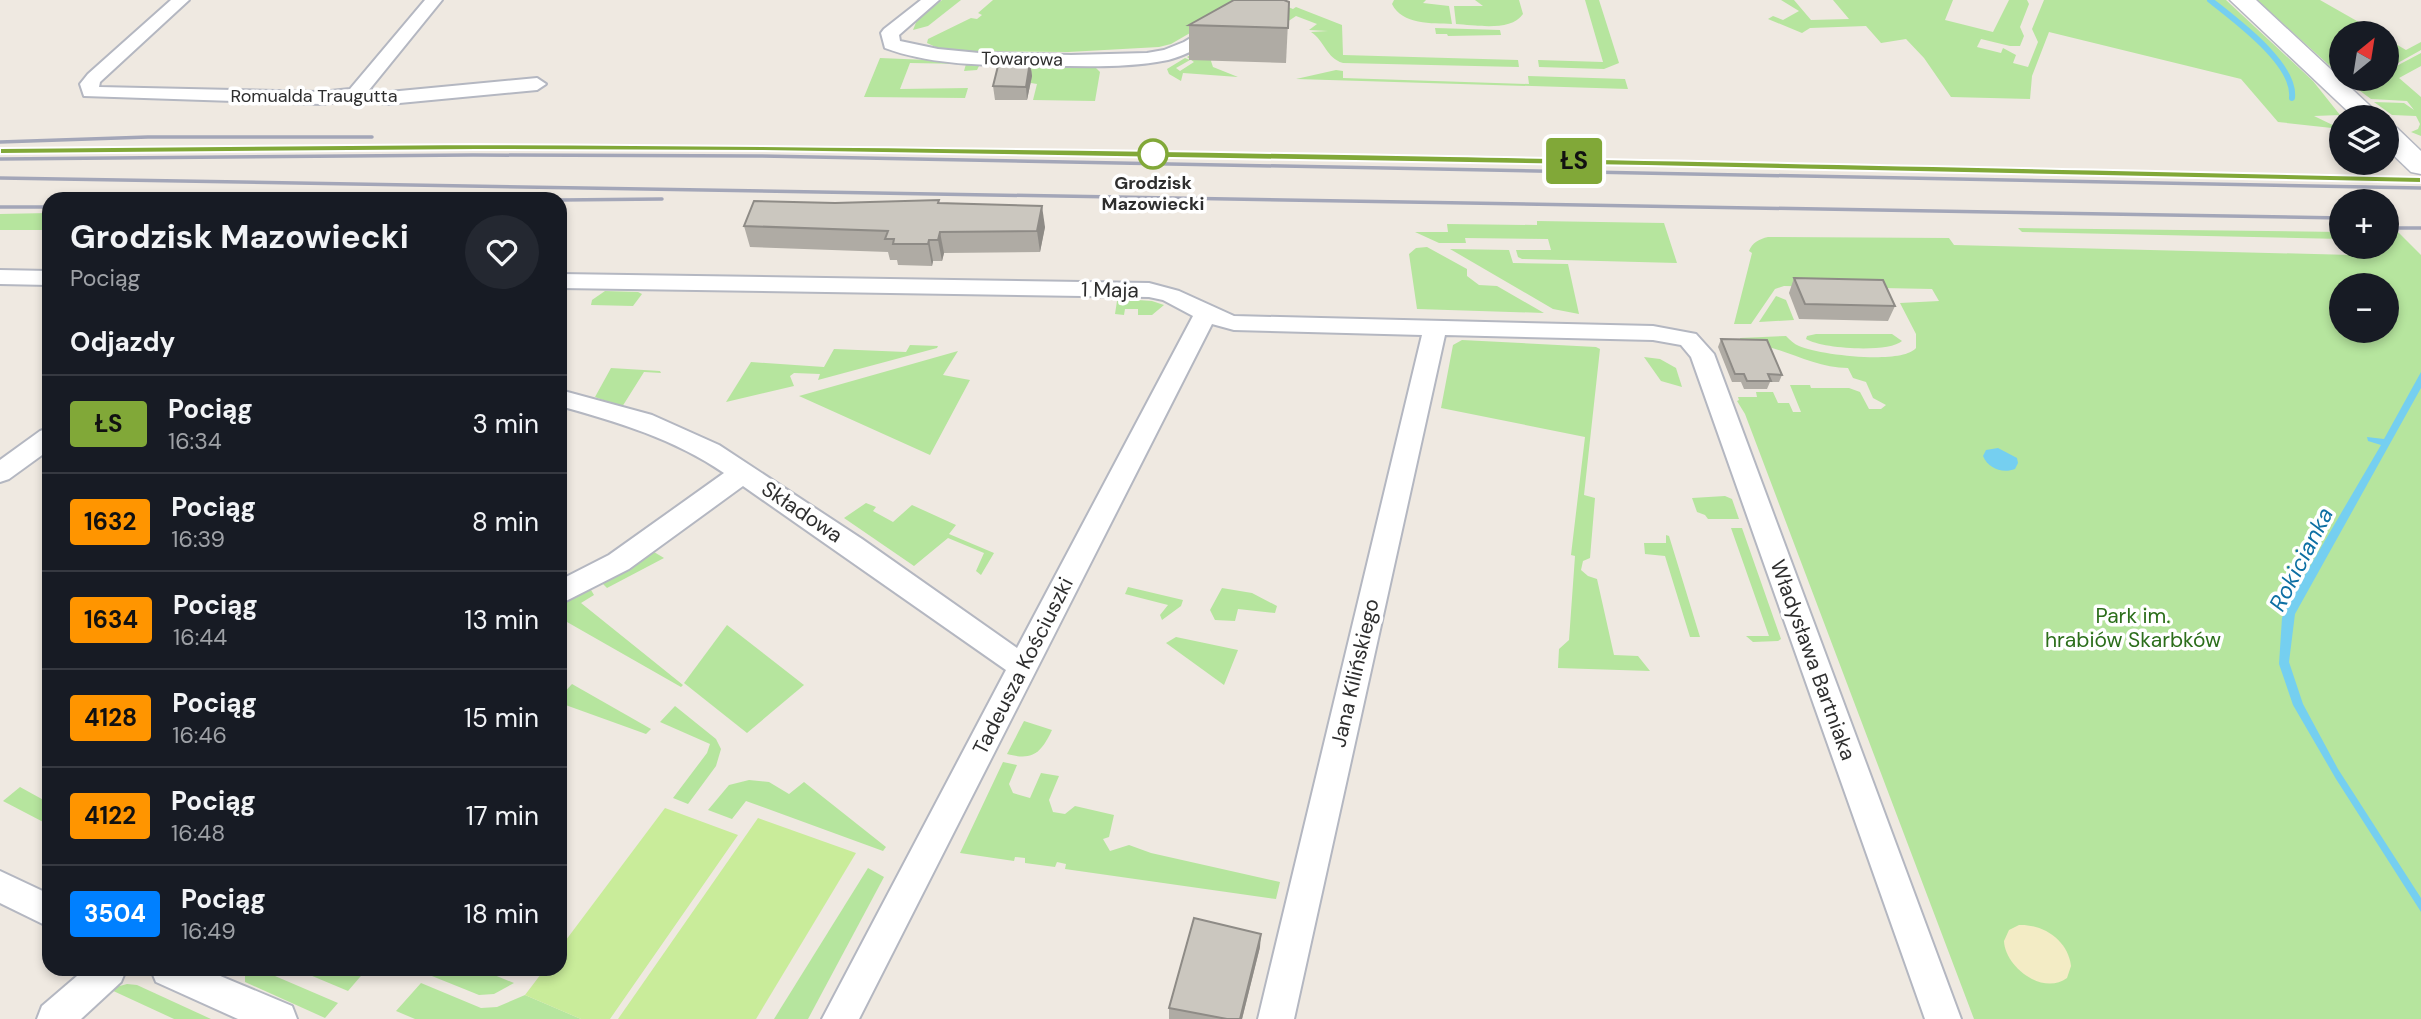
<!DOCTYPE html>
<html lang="pl">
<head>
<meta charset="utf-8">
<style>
	body { margin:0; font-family:"DM Sans",sans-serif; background:#242831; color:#f1f3f6; height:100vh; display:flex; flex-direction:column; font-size:26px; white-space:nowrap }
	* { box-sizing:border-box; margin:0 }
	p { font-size:23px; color:#9ea1a6 }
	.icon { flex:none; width:38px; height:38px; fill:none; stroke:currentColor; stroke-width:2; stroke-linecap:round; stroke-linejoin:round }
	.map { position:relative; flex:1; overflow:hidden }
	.sheet { position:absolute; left:42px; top:192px; width:525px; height:784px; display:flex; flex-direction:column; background:#171b24; border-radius:21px; box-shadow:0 4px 10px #0003 }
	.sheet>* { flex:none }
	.badge { padding:0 14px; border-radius:5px; font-size:24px; line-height:46px }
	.needle { width:46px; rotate:30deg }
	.fabs { position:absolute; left:2329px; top:21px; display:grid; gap:14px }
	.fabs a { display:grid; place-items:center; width:70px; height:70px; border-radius:50%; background:#171b24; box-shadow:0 4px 10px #0003; font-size:35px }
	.map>.badge { position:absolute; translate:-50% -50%; box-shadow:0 0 0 4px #fff }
	h2 { padding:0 28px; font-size:26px; line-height:63px }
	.round { display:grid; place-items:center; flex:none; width:74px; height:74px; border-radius:37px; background:#242831 }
	.overview { display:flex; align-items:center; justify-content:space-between; height:119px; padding:0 28px }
	h1 { font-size:33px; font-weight:700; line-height:52px }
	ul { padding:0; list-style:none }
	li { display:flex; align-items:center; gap:21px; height:98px; padding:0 28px; border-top:2px solid #363941 }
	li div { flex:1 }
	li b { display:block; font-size:26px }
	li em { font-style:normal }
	li .badge { min-width:77px; font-weight:700; text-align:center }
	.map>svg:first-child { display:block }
	.green { fill:#b6e59e; fill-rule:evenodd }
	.sand { fill:#f3ecc5 }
	.pitch { fill:#c9ec9a }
	.water { fill:#75cff0 }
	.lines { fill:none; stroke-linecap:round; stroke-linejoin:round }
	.stream { stroke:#75cff0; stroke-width:6 }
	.street-casing { stroke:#b4b7c1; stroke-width:4 }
	.secondary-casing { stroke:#b4b7c1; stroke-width:3 }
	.street { fill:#fff; fill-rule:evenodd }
	.secondary { fill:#fff; fill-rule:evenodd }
	.rail { stroke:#a3a6b8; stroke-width:3.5 }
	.wall { fill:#afaba4 }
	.shaded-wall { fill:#8e8b86 }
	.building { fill:#cbc7bf; stroke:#8e8b86; stroke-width:2 }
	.line { fill:#81a838; stroke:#fff; stroke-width:2 }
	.stop-dot { fill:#fff; stroke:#81a838; stroke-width:3.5 }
	.labels { text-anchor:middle; stroke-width:7; stroke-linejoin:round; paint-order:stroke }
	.far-street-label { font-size:18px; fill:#2e2e2e; stroke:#fff }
	.far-stop-label { font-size:18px; font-weight:bold; fill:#2e2e2e; stroke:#fff }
	.street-label { font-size:21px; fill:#2e2e2e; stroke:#fff }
	.park-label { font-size:21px; fill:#2c6e1b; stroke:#fff }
	.water-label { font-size:23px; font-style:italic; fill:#0d6fa3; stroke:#fff }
</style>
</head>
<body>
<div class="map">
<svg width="2421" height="1019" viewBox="0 0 2421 1019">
	<rect width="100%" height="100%" fill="#efe9e1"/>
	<g class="green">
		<path d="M942,0H961L928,26L913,30L917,20Z"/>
		<path d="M993,0H1247L1171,44L1159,47L1068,52L958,51L942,50L927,43L928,39L971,18L977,19L982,15L978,13Z"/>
		<path d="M1394,0H1426L1423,3L1449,6L1452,24C1432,23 1402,25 1392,4Z"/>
		<path d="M1475,0H1519L1523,14C1511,32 1475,25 1456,24L1454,6H1483Z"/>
		<path d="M1585,0H1599L1619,63L1604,69L1539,67L1538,60L1603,62Z"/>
		<path d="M1781,0H1794L1811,20L1849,19L1833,0H1953L1945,20L1993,32L2009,0H2027L2029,4L2020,27L2024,36L2020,46H2010L1981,39L1977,47L2001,53L2003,48L2016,55L2013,63L2028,67L2038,42L2032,29L2044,0H2226L2313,81L2340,115L2314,116L2341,129L2278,122L2241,79L2049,32L2032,76L2030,99L1951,97L1924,58L1906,39L1881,43L1866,26L1810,28L1802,33L1768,19L1773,16L1783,20L1799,11Z"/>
		<path d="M2257,0H2320L2378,33H2342L2341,76Z"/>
		<path d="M1278,3L1293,9L1296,7L1342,25L1343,55L1518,60L1519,67L1343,63C1326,58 1325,41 1311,32L1328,31L1309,30L1317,24L1296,16L1287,22Z"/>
		<path d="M1435,28L1500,30L1501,35L1448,36L1447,34H1436Z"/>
		<path d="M1223,36L1211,61L1213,67L1238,77L1183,73L1181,81L1169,74L1167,69L1185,58L1190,60L1176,68L1180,71L1194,62L1187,57Z"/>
		<path d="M2387,39L2406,50L2421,42V50L2387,69Z"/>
		<path d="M2421,53V66L2399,78L2421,97V136L2411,132L2418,129L2420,124L2416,116L2392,115L2374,102L2404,103L2414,110L2407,101L2371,99L2344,79H2387V71Z"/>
		<path d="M880,58L975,62L979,66L977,70L964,71L966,64L910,63L900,89L968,88L965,98L864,97Z"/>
		<path d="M1003,65L1096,68L1100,72L1095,101L1033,100L1037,84L1031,83Z"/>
		<path d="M1336,70L1343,71V78L1529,84L1528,76L1625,79L1628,89L1296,79Z"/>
		<path d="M49,213V230H0V214Z"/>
		<path d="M1537,221L1664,223L1677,263L1522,259L1518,257L1516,250H1551L1548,239L1465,238L1466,243H1439L1415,232H1448L1447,224L1537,225Z"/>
		<path d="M2018,228L2341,232L2342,239L2022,232Z"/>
		<path d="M2387,232H2398L2421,255V1019H1974L1745,414L1737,401L1739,400L1738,397H1757L1756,392H1773L1778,403H1789L1793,412H1801L1790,385H1810L1811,388H1849L1860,392L1869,409H1881L1886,405L1873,398L1866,382L1853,378L1848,368C1811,368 1779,344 1741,342L1740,338L1786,336C1790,340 1794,344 1799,346C1819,355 1902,365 1916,348V334L1900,303L1939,301L1932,289L1784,286L1775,289L1751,324H1734L1752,253L1749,251C1752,243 1759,239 1768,237L1949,238L1954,245L2352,255L2348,247H2387ZM2342,285H2387V331H2342Z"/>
		<path d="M1427,247L1467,269V276L1479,285L1497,286L1544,313L1417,309L1409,254L1416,248Z"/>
		<path d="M1450,249L1509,250L1513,263L1568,264L1579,314L1553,309Z"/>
		<path d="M605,291L638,292L642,294L633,306L591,305L592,300Z"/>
		<path d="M1776,296L1786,300L1794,320L1759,322Z"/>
		<path d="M1122,299L1152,301L1164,305L1152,315H1138V309H1125L1124,315L1115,314L1117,301Z"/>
		<path d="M1816,334H1892L1902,341C1889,353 1822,349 1806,339L1807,336Z"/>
		<path d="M1462,340L1596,347L1600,349L1584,495L1595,498L1590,558L1583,561L1581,570L1588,576L1597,579L1614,655L1638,656L1650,671L1558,668L1559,649L1569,640L1575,556L1571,555L1585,437L1441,408L1453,345Z"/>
		<path d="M910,345L938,346L937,348L818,380L820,374L794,373L790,376L794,386L726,402L751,362L824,367L834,349L906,352Z"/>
		<path d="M958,351L943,375L970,380L930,455L799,396Z"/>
		<path d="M1644,357L1660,359L1676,368L1682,387L1661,381Z"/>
		<path d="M611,368L660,371L661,373L644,372L622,407L595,397Z"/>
		<path d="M1725,496L1732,499L1739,519H1708L1705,515L1697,512L1692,498Z"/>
		<path d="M866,503L876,507L873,511L893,522L912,505L956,525L949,534L994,553L981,575L976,571L984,553L948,538L914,566L844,518Z"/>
		<path d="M1731,528H1742L1781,639L1778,641L1753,642L1746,636H1769Z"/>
		<path d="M1666,535L1669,536L1700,637H1690L1665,556L1645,554L1644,543H1666Z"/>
		<path d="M654,552L664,558L607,588L600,581Z"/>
		<path d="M588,585L594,595L581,603L683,685L681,687L560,618V599Z"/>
		<path d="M1128,587L1183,600L1181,606L1162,620L1160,615L1168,605L1125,594Z"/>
		<path d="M1222,588L1252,593L1277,606L1275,613L1238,609L1235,621L1215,620L1210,610Z"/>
		<path d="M727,625L804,685L747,733L684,683Z"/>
		<path d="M1176,637L1238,650L1224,685L1166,643Z"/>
		<path d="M572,684L651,729L646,734L560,703V697Z"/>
		<path d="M675,706L716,739L721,749L716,766L688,804L673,798L707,753L710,744L660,722Z"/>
		<path d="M1024,721L1052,730C1041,753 1033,761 1007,754Z"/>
		<path d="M1003,762L1017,765L1009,784L1013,793L1030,798L1041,773L1059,776L1049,800L1053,812L1065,814L1075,806L1114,815L1109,837L1103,839L1110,851L1129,845L1151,853L1280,882L1276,899L1065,869L1066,864L1057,862L1055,867L1025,863V858L1015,857L1014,861L960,853Z"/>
		<path d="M749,780L769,782L789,794L804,782L886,847L883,851L746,801L732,819L708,810L729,785Z"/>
		<path d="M20,787L49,803V825L3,801Z"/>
		<path d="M868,868L884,877L808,1019H774Z"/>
		<path d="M245,970H261L338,1003L325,1018L245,982Z"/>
		<path d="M298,970H366L348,991Z"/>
		<path d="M417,970H482L514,983L494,994L479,995Z"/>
		<path d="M421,983L481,1008L497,1007L525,995L581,1019H415L396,1011Z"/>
		<path d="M127,984L137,985L211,1019H174L109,989Z"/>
	</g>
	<path class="sand" d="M2019,925C2044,924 2068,941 2071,966L2067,978C2043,996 2005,967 2004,941L2009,930Z"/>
	<g class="pitch">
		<path d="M665,808L738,835L610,1019H581L525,995L544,970H560V948Z"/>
		<path d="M758,818L856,853L756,1019H618Z"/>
	</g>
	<g class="water">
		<path d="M2421,372V388L2295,614L2289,662L2303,704L2338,769L2421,898V912L2336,779L2293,705L2279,664L2282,618L2289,602L2381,445L2368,441L2367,437L2384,439Z"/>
		<path d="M1998,448L2017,458L2018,463L2015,469C2002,474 1988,468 1983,456L1986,450Z"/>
	</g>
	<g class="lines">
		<path class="stream" d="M2210,0C2235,20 2296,64 2292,98"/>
		<defs>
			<g id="street">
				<path d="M171,0H189L100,82L99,87L321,92L350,89L425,0H442L369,90L389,92L537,78L546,84L537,90L389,104L356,100L321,104L84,96L80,84L88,74Z"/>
				<path d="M921,0H939L899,35L900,41L938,49L979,53L1071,55L1147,53L1164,50L1184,42L1254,0H1274C1261,17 1189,56 1168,60C1129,68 1088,66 1050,66C996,65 936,67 885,48L881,33L884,29Z"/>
				<path d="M0,270L49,271V285L0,284Z"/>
				<path d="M560,274L1149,283L1179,291L1234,316L1653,326L1696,334L1714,354L1961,1019H1925L1691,357L1681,345L1653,340L1445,335L1294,1019H1258L1422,335L1234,330L1212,324L859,1019H822L1006,670L743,486L629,569L560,604V580L609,555L724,473C674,439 618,422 560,406V390L652,415L719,445L862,539L1017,648L1193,316L1163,300L1149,297L560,288Z"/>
				<path d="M49,428V450L9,479L0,482V460L40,431Z"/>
				<path d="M0,871L49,894V927L0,903Z"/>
				<path d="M84,970H126L121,982L81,1019H37L42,1006Z"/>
				<path d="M151,970H206L292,1006L297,1019H238L156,982Z"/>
			</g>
			<g id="secondary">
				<path d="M2230,0H2256L2382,117H2354Z"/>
				<path d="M2387,126L2397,128L2421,151V174L2411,172L2387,149Z"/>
			</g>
		</defs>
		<use href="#street" class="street-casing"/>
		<use href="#secondary" class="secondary-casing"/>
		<use href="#street" class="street"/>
		<use href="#secondary" class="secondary"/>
		<g class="rail">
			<path d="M0,142L148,137H372"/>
			<path d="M0,159L473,155L759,156L2421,188"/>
			<path d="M0,178L2342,218"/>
			<path d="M560,200L662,199"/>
			<path d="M0,207H49"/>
			<path d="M2387,228H2421"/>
		</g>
	</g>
	<g class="wall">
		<path d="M1289,2L1286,63L1189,60V25Z"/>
		<path d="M1030,62L1032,76L1027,100H995L993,86Z"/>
		<path d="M835,203H940L1045,227L1040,252L944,253L942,261H933L932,266L898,265L897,260H890L888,252L750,247L744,226Z"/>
		<path d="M1794,278L1895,306L1888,321L1799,319L1789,293Z"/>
		<path d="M1721,339L1782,375L1779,382H1770L1767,389H1744L1741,382H1732L1718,347Z"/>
		<path d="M1260,947L1242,1019H1169V1008Z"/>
	</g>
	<g class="shaded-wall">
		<path d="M1030,62L1032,76L1027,100L1026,87Z"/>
		<path d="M1042,206L1045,227L1040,252L1037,231Z"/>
		<path d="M940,232L944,253L942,261L938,240Z"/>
		<path d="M929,240L933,261L932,266L928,244Z"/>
		<path d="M1261,934L1260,947L1242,1019H1240Z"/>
	</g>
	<g class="building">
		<path d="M1234,0H1284L1289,2L1288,28L1189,25Z"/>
		<path d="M999,62H1030L1026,87L993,86Z"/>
		<path d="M939,200L938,203L1042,206L1037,231L940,232L938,240H929L928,244H893L894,239H885L888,231L744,226L754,201L835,203Z"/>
		<path d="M1794,278L1883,280L1895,306L1805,304Z"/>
		<path d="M1721,339L1767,340L1782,375L1768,374L1771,381H1747L1744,374H1735Z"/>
		<path d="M1194,918L1261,934L1240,1019H1227L1169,1008Z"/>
	</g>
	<path class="line" d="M476,144C1124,147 1773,162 2421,177V183L1647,166L763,151L476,150L0,154V148Z"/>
	<circle class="stop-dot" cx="1153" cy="154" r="14"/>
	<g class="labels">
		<g class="far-street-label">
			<text transform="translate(1022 59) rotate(1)" y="6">Towarowa</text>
			<text x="314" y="102">Romualda Traugutta</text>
		</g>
		<g class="far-stop-label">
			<text x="1153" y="189">Grodzisk<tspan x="1153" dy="21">Mazowiecki</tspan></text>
		</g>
		<g class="street-label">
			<text transform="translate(1110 290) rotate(1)" y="7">1 Maja</text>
			<text transform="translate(802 512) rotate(34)" y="7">Składowa</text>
			<text transform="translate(1813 660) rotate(70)" y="7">Władysława Bartniaka</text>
			<text transform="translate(1023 666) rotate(-63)" y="7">Tadeusza Kościuszki</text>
			<text transform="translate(1355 673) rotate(-77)" y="7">Jana Kilińskiego</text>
		</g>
		<g class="park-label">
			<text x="2133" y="623">Park im.<tspan x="2133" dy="24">hrabiów Skarbków</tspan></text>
		</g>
		<g class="water-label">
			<text transform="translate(2301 559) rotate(-63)" y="8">Rokicianka</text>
		</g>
	</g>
</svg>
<div class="fabs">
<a><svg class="needle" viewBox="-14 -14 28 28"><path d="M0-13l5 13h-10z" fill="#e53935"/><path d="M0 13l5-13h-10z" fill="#9ea1a6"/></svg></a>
<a><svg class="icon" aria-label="layers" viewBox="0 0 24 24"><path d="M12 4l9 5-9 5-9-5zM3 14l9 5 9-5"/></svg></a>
<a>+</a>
<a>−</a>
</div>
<b class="badge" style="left:1574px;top:161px;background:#81a838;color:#111">ŁS</b>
<section class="sheet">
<div class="overview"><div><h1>Grodzisk Mazowiecki</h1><p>Pociąg</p></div><a class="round"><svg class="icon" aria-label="heart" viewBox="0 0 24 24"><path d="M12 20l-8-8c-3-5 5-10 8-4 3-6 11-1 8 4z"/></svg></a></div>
<h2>Odjazdy</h2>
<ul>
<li><span class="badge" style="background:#81a838;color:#111">ŁS</span><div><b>Pociąg</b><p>16:34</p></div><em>3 min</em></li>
<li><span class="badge" style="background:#ff9500;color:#111">1632</span><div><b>Pociąg</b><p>16:39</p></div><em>8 min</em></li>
<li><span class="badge" style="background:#ff9500;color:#111">1634</span><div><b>Pociąg</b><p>16:44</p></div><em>13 min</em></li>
<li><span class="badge" style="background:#ff9500;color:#111">4128</span><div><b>Pociąg</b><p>16:46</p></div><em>15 min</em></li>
<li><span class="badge" style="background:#ff9500;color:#111">4122</span><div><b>Pociąg</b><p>16:48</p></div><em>17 min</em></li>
<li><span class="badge" style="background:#0080ff;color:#fff">3504</span><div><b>Pociąg</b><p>16:49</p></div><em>18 min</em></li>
</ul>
</section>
</div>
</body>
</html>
